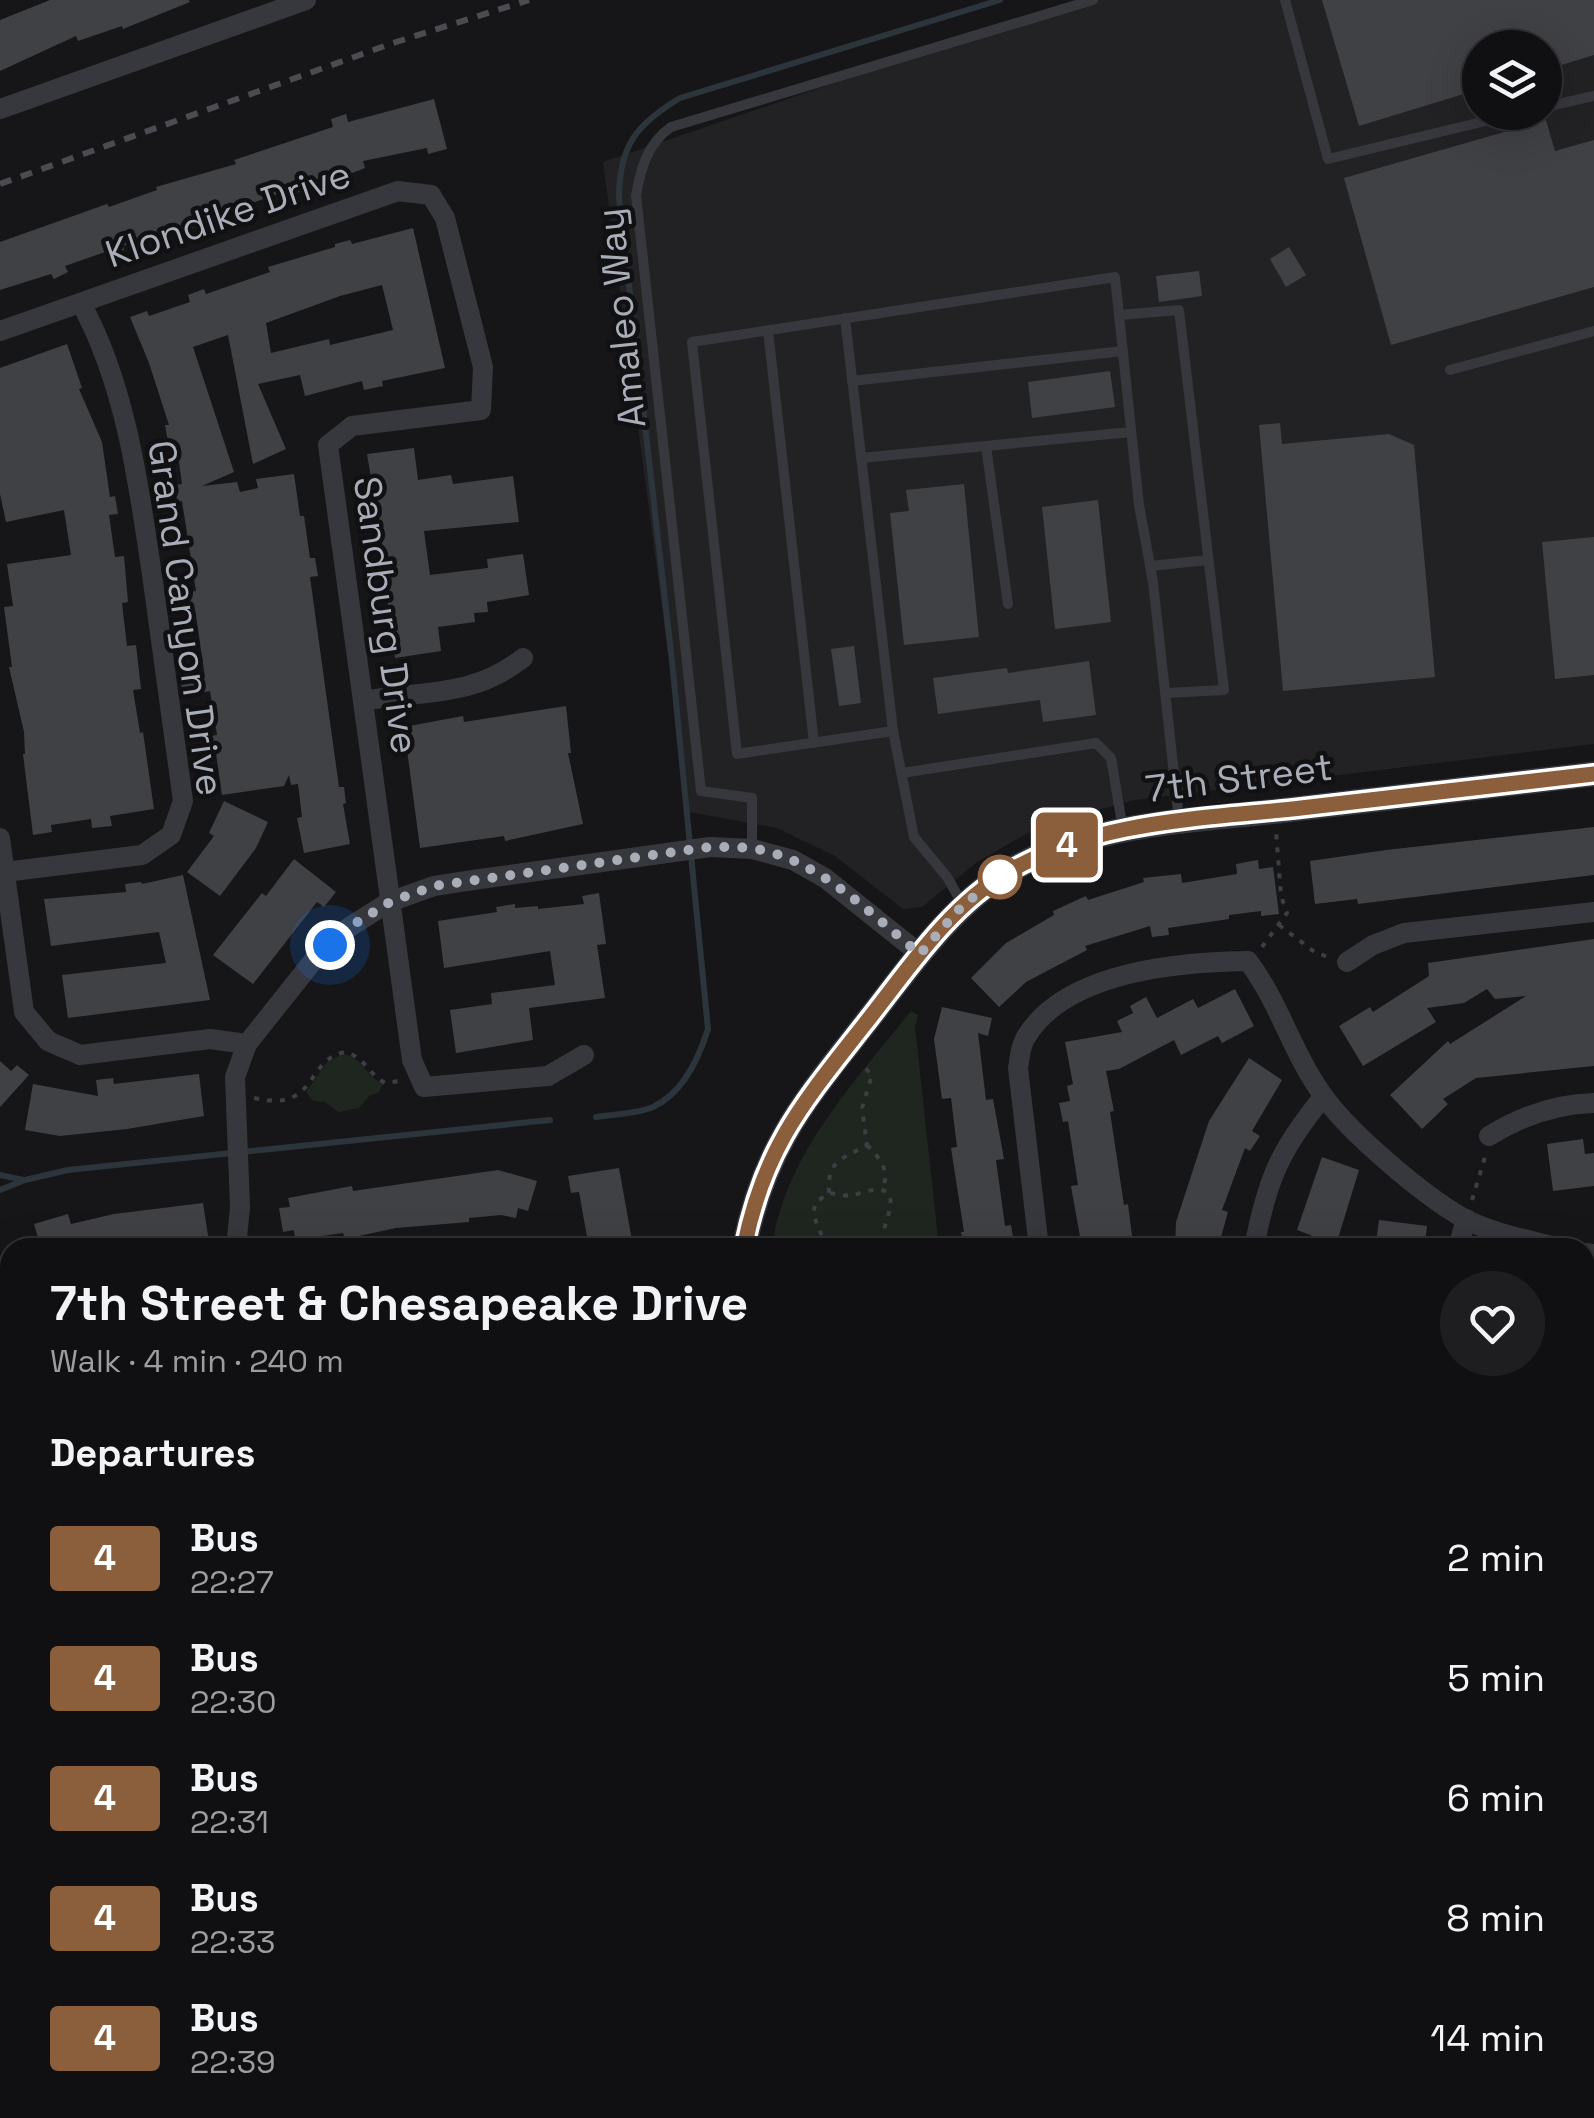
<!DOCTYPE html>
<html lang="en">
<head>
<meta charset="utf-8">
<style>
	body { margin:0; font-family:"Space Grotesk",sans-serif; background:#1e1e20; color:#f1f3f6; height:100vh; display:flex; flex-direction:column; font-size:38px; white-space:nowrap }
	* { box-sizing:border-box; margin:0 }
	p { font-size:32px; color:#9c9d9f }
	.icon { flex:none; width:55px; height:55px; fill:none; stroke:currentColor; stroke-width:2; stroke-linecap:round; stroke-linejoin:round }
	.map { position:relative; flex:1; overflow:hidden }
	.panel { position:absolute; left:0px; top:1238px; width:1595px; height:882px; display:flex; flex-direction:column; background:#101012; border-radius:30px 30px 0 0; box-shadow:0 10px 40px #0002,0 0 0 2px #303032 }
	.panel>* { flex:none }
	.badge { padding:0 20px; border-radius:8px; font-size:35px; line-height:65px }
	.fabs { position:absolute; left:1462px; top:30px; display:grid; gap:20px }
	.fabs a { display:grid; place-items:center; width:100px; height:100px; border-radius:50%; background:#101012; box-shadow:0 10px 40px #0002,0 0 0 2px #303032; font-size:50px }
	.you { position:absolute; width:50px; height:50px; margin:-25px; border:8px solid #fff; border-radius:50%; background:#1a73e8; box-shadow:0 0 0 15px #1a73e833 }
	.map>.badge { position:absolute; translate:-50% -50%; box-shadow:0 0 0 5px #fff }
	h2 { padding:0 50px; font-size:38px; line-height:90px }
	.round { display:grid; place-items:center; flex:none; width:105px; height:105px; border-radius:52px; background:#1e1e20 }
	.summary { display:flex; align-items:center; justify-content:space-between; height:170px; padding:0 50px }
	h1 { font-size:48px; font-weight:700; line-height:75px }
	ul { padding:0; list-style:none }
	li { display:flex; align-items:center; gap:30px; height:120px; padding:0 50px }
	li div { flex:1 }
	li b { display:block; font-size:38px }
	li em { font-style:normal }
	li .badge { min-width:110px; font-weight:700; text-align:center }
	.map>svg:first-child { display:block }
	.built { fill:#222225; fill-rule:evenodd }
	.green { fill:#1e261f }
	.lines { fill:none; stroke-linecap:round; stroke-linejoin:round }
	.stream { stroke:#2c353c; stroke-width:6 }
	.building { fill:#404145; fill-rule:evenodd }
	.path { stroke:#3d3f44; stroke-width:4; stroke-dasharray:5 8; stroke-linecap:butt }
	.service { stroke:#37383d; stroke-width:10 }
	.minor { stroke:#37383d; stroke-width:20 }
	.tertiary { stroke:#37383d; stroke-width:25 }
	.primary { stroke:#53555c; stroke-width:30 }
	.rail { stroke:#4a4c52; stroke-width:6; stroke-dasharray:12 10; stroke-linecap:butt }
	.line-casing { stroke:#fff; stroke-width:22 }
	.line { stroke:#8b5e3c; stroke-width:15 }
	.walk { stroke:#a8adb8; stroke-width:10; stroke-dasharray:0 18 }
	.stop-dot { fill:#fff; stroke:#8b5e3c; stroke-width:5 }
	.labels { text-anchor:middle; stroke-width:9; stroke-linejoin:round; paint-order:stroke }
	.street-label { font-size:38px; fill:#a8adb8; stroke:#111113 }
</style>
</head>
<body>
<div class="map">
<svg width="1594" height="2118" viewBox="0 0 1594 2118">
	<rect width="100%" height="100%" fill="#161618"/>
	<path class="built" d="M1077,0H1594V744L1134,800L1040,826L977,862L922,907L903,909L835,856L777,828L689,812L603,162ZM1480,48H1545V112H1480Z"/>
	<g class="green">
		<path d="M911,1011L918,1015L915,1027L939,1247H772C786,1153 854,1083 911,1011Z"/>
		<path d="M343,1054C364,1058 365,1076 383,1084L379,1092L368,1097L359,1108L338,1112L325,1102L313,1101L306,1092L328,1061Z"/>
		<path d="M589,2110H701L702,2118H590Z"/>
	</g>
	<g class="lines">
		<g class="stream">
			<path d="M596,1117C613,1114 637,1114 653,1107C683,1093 699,1058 708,1029L672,661L619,198C619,145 637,124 680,98L1000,0"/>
			<path d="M0,1175L23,1180"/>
			<path d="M0,1190L25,1180L68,1170L550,1120"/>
		</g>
	</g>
	<g class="building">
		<path d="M50,0H189L190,2L123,29L122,26L78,41L76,36L0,71V20Z"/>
		<path d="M1322,0H1594V55L1545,70V48H1480V89L1359,126Z"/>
		<path d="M434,99L447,149L428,154L427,148L363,161L365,168L347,175L345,169L306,183L308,189L291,195L289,190L226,212L188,230L186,224L123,246L124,250L107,257L105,252L65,266L68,272L54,279L51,274L0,290V242L107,204L109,207L157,190L156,187L236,164L234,160L333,127L331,119L346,114L348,122Z"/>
		<path d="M1546,120L1555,151L1594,140V287L1391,345L1344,178Z"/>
		<path d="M413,228L445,368L382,381L383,386L364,390L362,381L305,396L300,375L258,384L286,449L253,464L228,335L193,347L234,472L202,486L237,482L240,492L258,488L256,479L294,474L300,516H304L310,558H315L318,576L310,577L339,787H344L346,803L343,804L350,844L304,853L297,818L302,817L298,784L291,785L289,775L284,786L222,795L216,753L211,754L209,736L217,735L210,691L183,697L181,682L205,677L195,609L190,610L188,592L196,591L182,501L177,502L175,485L182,484L176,441L168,442L165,425H169L149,363L130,317L147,311L149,316L190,302L188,295L204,289L206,294L270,272L268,267L335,247V244L350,240L352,244ZM382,285L393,330L330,345L329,339L271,353L266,323L340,296Z"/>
		<path d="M1289,247L1306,275L1286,287L1270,259Z"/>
		<path d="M1199,271L1202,296L1159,302L1156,276Z"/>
		<path d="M67,344L82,388L79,389L102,442L110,497L115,496L118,514L109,515L115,557L124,556L128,602L122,603L127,646L136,645L141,689L133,690L140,733L143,732L154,809L110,816L112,826L92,828L91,819L51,825L52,832L33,835L23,754H25L24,732L9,667H12L4,607L13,606L7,564L71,555L64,510L6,522L0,494V368Z"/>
		<path d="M1110,371L1115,407L1032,418L1028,382Z"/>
		<path d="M1280,423L1282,444L1389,434L1414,445L1435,677L1283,691L1259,425Z"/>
		<path d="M414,448L418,480L451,475L453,484L513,476L519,522L424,531L430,575L488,568L487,559L523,554L529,595L487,602L488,612L474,613L475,622L438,627L441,651L395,658L384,574H380L378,556L384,555L367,454Z"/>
		<path d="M964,484L979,637L904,645L890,513L909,511L906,490Z"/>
		<path d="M1098,500L1111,622L1055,629L1042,507Z"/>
		<path d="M1594,537V675L1555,679L1542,542Z"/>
		<path d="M854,646L861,703L839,706L831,649Z"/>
		<path d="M1089,661L1096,715L1043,722L1040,700L938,714L933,678L1007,668L1008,673Z"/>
		<path d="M566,706L571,753H568L583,824L505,841L504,836L420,848L404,727L463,716L464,722Z"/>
		<path d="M224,801L268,822L256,848L220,896L187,872L214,836L209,833Z"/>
		<path d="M1594,827V875L1358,904L1357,899L1315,904L1310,861L1386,850Z"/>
		<path d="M294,859L336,892L324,907L317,902L253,984L213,955L262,893L266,896Z"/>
		<path d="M1258,860L1259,869L1273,867L1279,914L1261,916V911L1229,915V919L1168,928L1169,935L1152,937L1150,926L1085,946L1087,950L1026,982L999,1007L971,978L1006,943L1054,915L1053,911L1086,896L1088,900L1144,882L1143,878L1181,874L1182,883L1237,874L1236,864Z"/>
		<path d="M183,875L210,1000L68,1018L62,975L166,963L159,932L51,946L44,899L126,892L125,884L141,882L142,884Z"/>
		<path d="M599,893L606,944L597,945L605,998L529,1008L533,1040L456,1053L450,1010L492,1004L491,993L555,985L550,951L444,968L438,921L497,912L496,907L515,904V908L538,906V909L584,904L582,896Z"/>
		<path d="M1594,939V1066L1476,1078L1443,1099L1448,1104L1422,1129L1390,1095L1448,1041L1450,1044L1526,996L1495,999L1487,989L1464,1003L1427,1008L1436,1022L1363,1066L1339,1026L1370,1007L1373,1012L1429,976L1428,963Z"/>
		<path d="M1235,989L1254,1026L1222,1043L1218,1036L1181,1055L1174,1040L1119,1069L1106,1071L1114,1111L1110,1112L1124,1205L1128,1204L1132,1236L1128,1237L1129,1248H1082L1071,1186L1078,1185L1068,1121L1063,1122L1059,1103L1070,1101L1067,1086L1073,1084L1065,1042L1122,1032L1117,1021L1133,1013L1130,1006L1146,997L1157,1018L1193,999L1198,1008Z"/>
		<path d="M942,1007L992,1018L988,1036L978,1033L986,1100L993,1099L1004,1159L996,1160L1005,1226L1011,1225L1014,1243L1004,1245L1005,1248H963L961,1232H964L951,1148L957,1147L951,1098L942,1099L934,1039Z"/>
		<path d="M1249,1058L1282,1080L1252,1131L1260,1136L1250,1151L1245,1148L1222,1210L1228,1212L1218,1248H1175L1176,1222L1209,1121Z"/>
		<path d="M0,1061L11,1071L17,1065L29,1075L0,1107Z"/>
		<path d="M199,1074L204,1116L127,1129L60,1136L25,1130L33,1084L98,1096L96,1080L113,1078L114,1084Z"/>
		<path d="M1583,1139L1585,1154L1594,1153V1186L1553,1191L1547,1144Z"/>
		<path d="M1322,1157L1359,1170L1336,1245L1297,1230Z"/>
		<path d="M619,1168L633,1246L589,1248L579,1192L571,1193L568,1176Z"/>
		<path d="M498,1170L537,1181L528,1211L518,1208L516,1218L501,1215L469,1218V1222L396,1228L345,1239L343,1233L295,1240L294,1230L283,1232L279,1208L290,1207L288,1198L352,1186L353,1191Z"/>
		<path d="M203,1203L210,1248H41L34,1224L68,1214L71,1224L114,1214Z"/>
		<path d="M1379,1220L1427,1226L1425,1243H1417V1248H1375Z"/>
	</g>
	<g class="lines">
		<g class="path">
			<path d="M1279,925L1316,953L1329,957"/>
			<path d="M1262,947L1287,913L1281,896L1276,831"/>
			<path d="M254,1098C319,1113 304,1060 345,1052C365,1057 368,1074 385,1083L400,1081"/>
			<path d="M867,1145C879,1157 890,1170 883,1188"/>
			<path d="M829,1193C827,1160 841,1160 867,1145L862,1108L872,1075L864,1067"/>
			<path d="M1472,1200L1485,1157"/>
			<path d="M825,1248C823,1231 809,1218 816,1202L829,1193C838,1194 847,1197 854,1195C867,1191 895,1181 890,1207C887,1226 882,1223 884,1248"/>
			<path d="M629,2110V2118"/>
		</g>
		<g class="service">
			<path d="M1285,0L1328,159L1523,112"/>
			<path d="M1545,107L1594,96"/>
			<path d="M1119,315L1179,310L1224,690L1167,693"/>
			<path d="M845,318L893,731L914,837L947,877L963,905"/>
			<path d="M768,330L814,743"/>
			<path d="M1450,370L1594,331"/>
			<path d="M852,381L1123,351"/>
			<path d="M986,446L1008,604"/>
			<path d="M861,458L1131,432"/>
			<path d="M1150,566L1208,560"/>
			<path d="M893,731L737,754L692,342L1115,277L1139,505L1153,582L1179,820"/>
			<path d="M902,773L1096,743L1111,758L1123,830"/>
			<path d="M752,849V798L701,791L636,195C641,168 647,144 671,127L1093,0"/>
			<path d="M0,1961L10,1960"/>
			<path d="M0,2008L10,2079"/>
			<path d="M14,2110L16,2118"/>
			<path d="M545,2110L546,2118"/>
			<path d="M1056,2110L1057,2118"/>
			<path d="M1210,2110V2111"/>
			<path d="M1358,2110L1359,2118"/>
			<path d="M1405,2118L1411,2110"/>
		</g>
		<g class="minor">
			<path d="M0,109L306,0"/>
			<path d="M0,331L398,191L431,195L445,218L483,367L481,410L352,426L328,445L412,1060L424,1087L548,1076L584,1055"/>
			<path d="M363,701C424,690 472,698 523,658"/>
			<path d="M0,838L24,1012L48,1041L80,1055L210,1039L247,1044"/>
			<path d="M5,872L142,855L171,835L183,801C173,728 163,655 153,582C139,487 127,388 81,303"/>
			<path d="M1347,962L1373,945L1404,933L1594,912"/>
			<path d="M1489,1136C1521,1116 1556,1104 1594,1103"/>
			<path d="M236,1248L240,1207L235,1077L247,1044L313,961L348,928L389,902L434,886L473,880L710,847L752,849L793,860L825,878L920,954"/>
			<path d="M1039,1248L1018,1068C1020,1058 1020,1046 1026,1037C1066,971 1179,962 1248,961C1279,1002 1292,1052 1322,1094C1348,1132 1425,1197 1465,1219C1494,1234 1530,1240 1560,1248"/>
			<path d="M1254,1248C1267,1180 1279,1151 1323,1097"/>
			<path d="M1458,1248L1466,1219"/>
			<path d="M1585,1253L1594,1254"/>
			<path d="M10,1369V1516"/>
			<path d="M1585,1504L1594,1503"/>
			<path d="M1585,1902L1594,1903"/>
			<path d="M812,2110L813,2118"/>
			<path d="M848,2110L849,2118"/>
		</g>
		<path class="tertiary" d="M744,1248C764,1148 803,1102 864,1025C907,971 948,908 1008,872C1091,822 1193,821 1286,810C1389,798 1491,786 1594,774"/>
		<g class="primary">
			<path d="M1585,1652L1594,1651"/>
			<path d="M1585,1698L1594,1697"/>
			<path d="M0,1841L10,1840"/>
			<path d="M0,1880L10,1879"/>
		</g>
		<path class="rail" d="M0,184L393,43L529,0"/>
	</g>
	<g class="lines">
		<defs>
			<path id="line" d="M744,1248C764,1147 803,1103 864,1025C907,971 948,907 1008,872C1096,820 1203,819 1301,808C1399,797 1496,785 1594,774"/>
		</defs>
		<use href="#line" class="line-casing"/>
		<use href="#line" class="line"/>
		<path class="walk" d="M330,945L348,928L390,902L434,886L710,847C723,847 736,847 749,848C816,856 870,914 920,954L963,905L1000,877"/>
	</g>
	<circle class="stop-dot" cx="1000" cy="877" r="20"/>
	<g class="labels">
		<g class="street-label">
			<text transform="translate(228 214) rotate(-19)" y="13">Klondike Drive</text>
			<text transform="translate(621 318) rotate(-96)" y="13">Amaleo Way</text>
			<text transform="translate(386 615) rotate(82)" y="13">Sandburg Drive</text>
			<text transform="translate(186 618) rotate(82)" y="13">Grand Canyon Drive</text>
			<text transform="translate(1239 778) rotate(-7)" y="13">7th Street</text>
		</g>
	</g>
</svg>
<div class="fabs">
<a><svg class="icon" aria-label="layers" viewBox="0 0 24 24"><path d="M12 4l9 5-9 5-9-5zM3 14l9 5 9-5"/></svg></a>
</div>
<div class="you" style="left:330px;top:945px"></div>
<b class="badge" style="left:1067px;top:845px;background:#8b5e3c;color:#fff">4</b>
<section class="panel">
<div class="summary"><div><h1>7th Street &amp; Chesapeake Drive</h1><p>Walk · 4 min · 240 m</p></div><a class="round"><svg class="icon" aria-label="heart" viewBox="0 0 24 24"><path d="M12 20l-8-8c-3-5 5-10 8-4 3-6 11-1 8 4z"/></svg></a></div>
<h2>Departures</h2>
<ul>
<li><span class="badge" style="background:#8b5e3c;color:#fff">4</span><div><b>Bus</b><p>22:27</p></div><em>2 min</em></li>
<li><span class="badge" style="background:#8b5e3c;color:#fff">4</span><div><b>Bus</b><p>22:30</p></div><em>5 min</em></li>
<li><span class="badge" style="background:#8b5e3c;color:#fff">4</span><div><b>Bus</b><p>22:31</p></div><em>6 min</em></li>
<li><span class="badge" style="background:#8b5e3c;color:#fff">4</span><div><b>Bus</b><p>22:33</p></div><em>8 min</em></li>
<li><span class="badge" style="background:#8b5e3c;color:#fff">4</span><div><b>Bus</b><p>22:39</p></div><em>14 min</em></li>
</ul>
</section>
</div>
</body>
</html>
